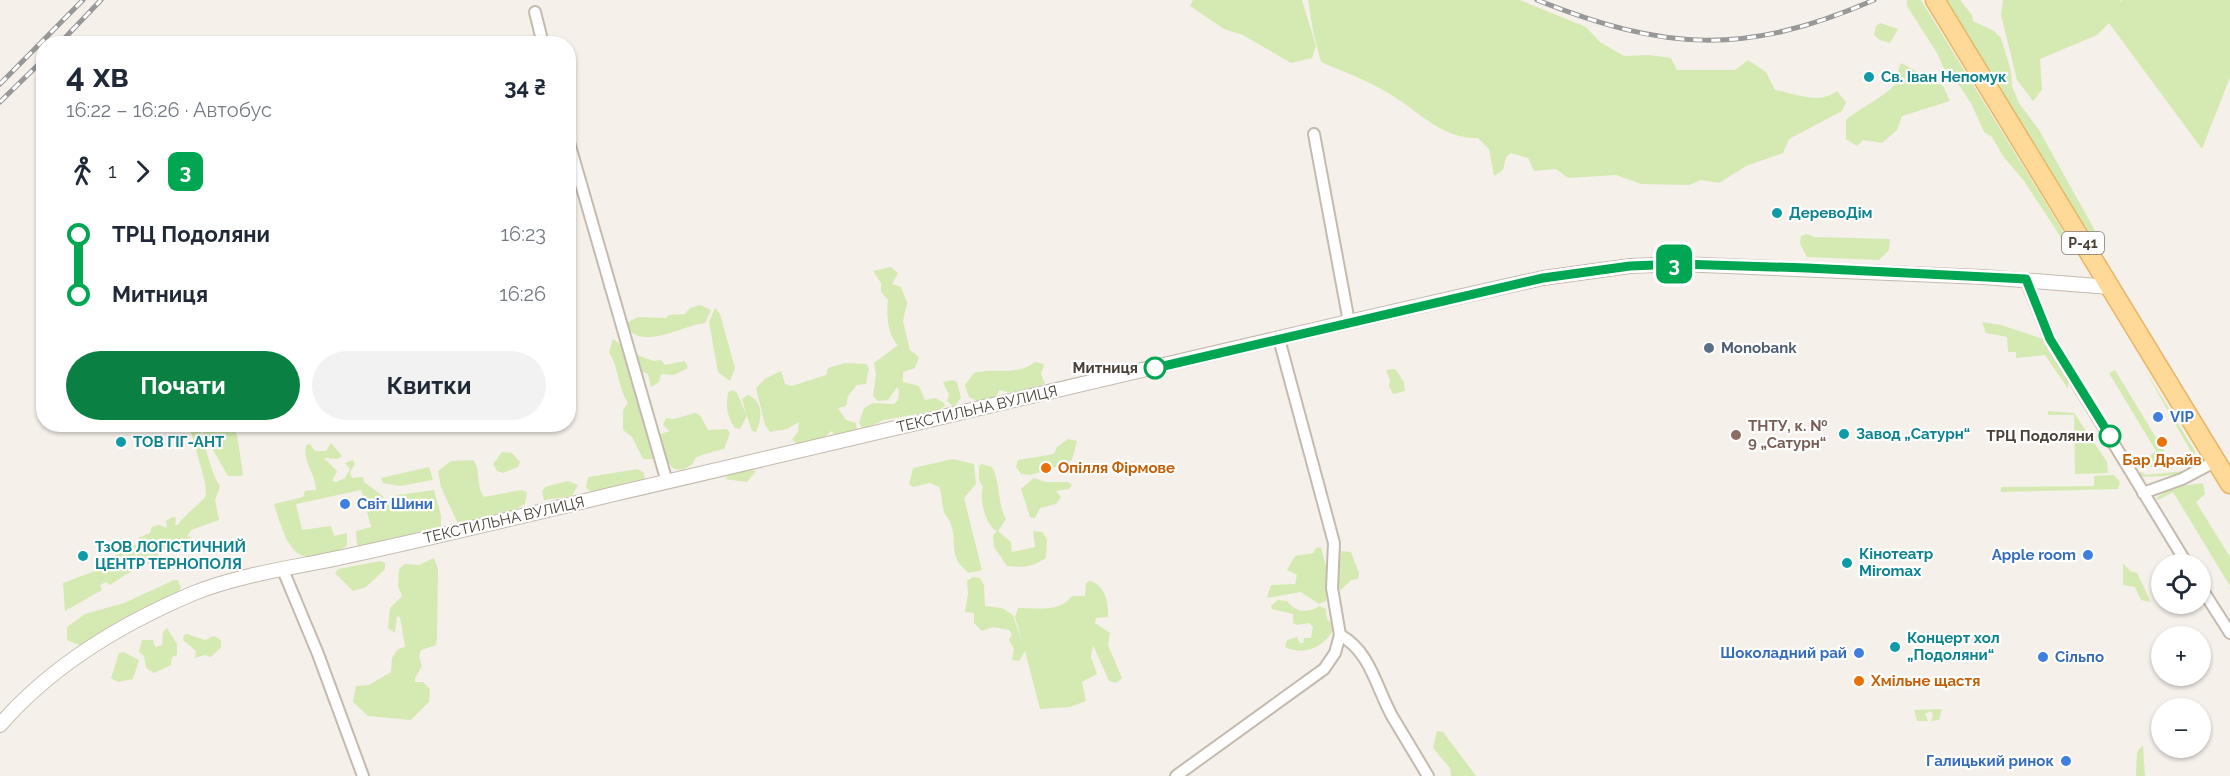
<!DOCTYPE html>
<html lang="uk">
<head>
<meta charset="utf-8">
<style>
	body { margin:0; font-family:Raleway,sans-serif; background:#f2f2f3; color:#1f2937; height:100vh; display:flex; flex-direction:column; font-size:22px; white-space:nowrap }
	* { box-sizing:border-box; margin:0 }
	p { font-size:20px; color:#747a83 }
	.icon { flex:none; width:33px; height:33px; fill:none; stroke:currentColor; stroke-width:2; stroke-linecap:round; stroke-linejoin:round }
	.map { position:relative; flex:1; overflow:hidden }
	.panel { position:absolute; left:36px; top:36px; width:540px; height:396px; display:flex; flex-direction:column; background:#fff; border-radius:24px; box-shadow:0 2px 4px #0004 }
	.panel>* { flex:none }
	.badge { padding:0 12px; border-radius:9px; font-size:21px; line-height:39px }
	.controls { position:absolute; left:2151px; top:554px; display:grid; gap:12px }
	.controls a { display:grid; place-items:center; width:60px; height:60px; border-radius:50%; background:#fff; box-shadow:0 2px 4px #0004; font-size:30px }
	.map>.badge { position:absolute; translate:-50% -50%; box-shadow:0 0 0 3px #fff }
	.legs { display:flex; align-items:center; gap:9px; height:66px; padding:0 30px; font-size:20px }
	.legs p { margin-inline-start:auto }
	.headline { display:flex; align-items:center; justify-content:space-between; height:102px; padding:0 30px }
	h1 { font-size:33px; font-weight:700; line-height:45px }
	.primary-button { display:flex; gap:12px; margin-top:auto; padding:12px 30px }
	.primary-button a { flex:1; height:69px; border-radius:36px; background:#0b8043; color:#fff; font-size:24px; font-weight:700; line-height:69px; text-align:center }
	.primary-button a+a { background:#f2f2f3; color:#1f2937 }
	ul { padding:0 30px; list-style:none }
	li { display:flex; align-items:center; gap:21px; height:60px; font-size:22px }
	li i { display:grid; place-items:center; width:9px; height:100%; margin:0 8px; background:currentColor }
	li i::after { content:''; width:15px; height:15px; margin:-8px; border:4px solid; border-radius:50%; background:#fff }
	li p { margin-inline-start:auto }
	li:first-child i { background:linear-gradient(#0000 50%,currentColor 0) }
	li:last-child i { background:linear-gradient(currentColor 50%,#0000 0) }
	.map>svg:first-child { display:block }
	.green { fill:#d5eab2 }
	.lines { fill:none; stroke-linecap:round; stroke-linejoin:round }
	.minor-casing { stroke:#c4baae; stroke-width:14 }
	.tertiary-casing { stroke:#c4baae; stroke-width:16 }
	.primary-casing { stroke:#e7b565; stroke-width:21 }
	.minor { stroke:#fff; stroke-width:10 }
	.tertiary { stroke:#fff; stroke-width:14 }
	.primary { stroke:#ffd998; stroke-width:18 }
	.rail-casing { stroke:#989898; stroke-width:5 }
	.rail { stroke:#fff; stroke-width:3; stroke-dasharray:9; stroke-linecap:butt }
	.line-1-casing { stroke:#fff; stroke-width:14 }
	.line-1 { stroke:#00a651; stroke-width:9 }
	.culture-dot { fill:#0f9aa8; stroke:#fff; stroke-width:2 }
	.service-dot { fill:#5c6f8a; stroke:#fff; stroke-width:2 }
	.stop-1-dot { fill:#fff; stroke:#00a651; stroke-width:3 }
	.shop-dot { fill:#3f7fe0; stroke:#fff; stroke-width:2 }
	.education-dot { fill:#8d6e63; stroke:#fff; stroke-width:2 }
	.food-dot { fill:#e8710a; stroke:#fff; stroke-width:2 }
	.labels { text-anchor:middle; stroke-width:4.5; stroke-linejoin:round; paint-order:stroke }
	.shield { fill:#fff; stroke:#807a73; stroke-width:1.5 }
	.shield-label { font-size:14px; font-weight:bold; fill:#494137 }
	.culture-label { font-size:15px; font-weight:bold; fill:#0d838f; stroke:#fff; text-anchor:start }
	.service-label { font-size:15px; font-weight:bold; fill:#4e5e75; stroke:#fff; text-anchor:start }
	.stop-label { font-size:15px; font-weight:bold; fill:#494137; stroke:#fff; text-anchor:end }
	.street-label { font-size:15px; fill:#494137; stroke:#fff }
	.shop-label { font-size:15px; font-weight:bold; fill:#366cbe; stroke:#fff; text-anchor:start }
	.education-label { font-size:15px; font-weight:bold; fill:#785e54; stroke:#fff; text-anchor:start }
	.food-label { font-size:15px; font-weight:bold; fill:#c56008; stroke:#fff; text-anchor:start }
</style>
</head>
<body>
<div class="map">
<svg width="2230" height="776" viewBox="0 0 2230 776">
	<rect width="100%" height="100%" fill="#f5f0e9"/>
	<g class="green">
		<path d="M1193,0H1302L1316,46L1312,58L1291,63L1243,35L1224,29L1190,6Z"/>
		<path d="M1308,0H1520L1586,27L1600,42L1624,56L1649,55L1671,58L1677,70H1735L1748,60L1766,72L1775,90C1797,94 1818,105 1837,91L1846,102L1842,111L1789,139L1783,153L1746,166L1719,183L1701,180L1689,185L1641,184L1616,175L1568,178L1556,169L1534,171L1528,158L1511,153L1506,157L1503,170L1494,176L1489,149L1478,138C1438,139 1415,106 1381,89C1362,78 1341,71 1321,62L1313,31Z"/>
		<path d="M1907,0H1921L2061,228L2070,251L2024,181L2003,156L1992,137L1984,132L1972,105L1959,85L1948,78L1938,55L1907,6Z"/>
		<path d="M1943,0H1960L1972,15L1973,21L1994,31L2001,38L2011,71L2012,86L2019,103L2039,130L2093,227L2096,234L2094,239L2068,203Z"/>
		<path d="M2003,0H2121L2119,3L2122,0H2230V77L2202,149L2109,23L2097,35L2040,59L2042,90L2033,101L2017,80L2001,15Z"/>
		<path d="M1880,23L1898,29L1890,43L1880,40L1874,35L1876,26Z"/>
		<path d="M1901,63L1943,86L1950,101L1902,116L1897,130L1882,143L1863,140L1857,146L1846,139V120C1856,110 1892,93 1896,82C1898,76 1898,70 1901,63Z"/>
		<path d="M1807,234L1815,237L1890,239L1889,250L1879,260L1807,257L1800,244L1801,236Z"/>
		<path d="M891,267L898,273L892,284L901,287L907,303L903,321L910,350L919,357L915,368L903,372V382L919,386L925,400L935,398L943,402L945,406L939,410L884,420L863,429L859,423L864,408L873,403L894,404L898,400L899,391L897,387L888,400L878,401L873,396L876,375L874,363L898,345C888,336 886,313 888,300L881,292V283L873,271Z"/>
		<path d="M700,305L711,310L705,323C683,325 644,351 626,327L628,322L638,317L666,318L669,315L685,314L690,308Z"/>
		<path d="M715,308L720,314L735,368L730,381L718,372L709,322Z"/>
		<path d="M1982,322L2001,325L2046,340L2068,377V389L2045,355L2016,358V352H2008L2007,337L1986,333Z"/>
		<path d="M613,339C630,350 635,366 634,385L643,396L657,459H643L632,437L623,430V410L628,403C618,388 619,368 609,352Z"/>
		<path d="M638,355L653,361L661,360L665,365L685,361L688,368L674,375L661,374L659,382L651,387L648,374L639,371L635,358Z"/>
		<path d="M1035,362L1044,364L1041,374L1045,384L1012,393L999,390L996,398L977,401L969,397L965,385L974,373C995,367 1016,377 1035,362Z"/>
		<path d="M845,363L866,364L869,368L866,384L857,385L848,396L846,406L838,408L846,420L856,423L857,430L837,437L831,431C822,442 810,444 796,443L792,439L798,432L799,422L787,429L770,432L765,425L756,388L766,378L781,371L785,384L792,386L826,375L828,368Z"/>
		<path d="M2142,365L2195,451C2196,481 2160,475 2139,477L2138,474L2141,472L2146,475L2185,471L2194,457Z"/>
		<path d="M1395,369L1404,382L1405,391L1393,394L1389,386L1390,380L1386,370Z"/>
		<path d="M2115,370L2169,459L2161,467H2149L2143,461L2156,451L2109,373Z"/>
		<path d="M952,380L957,382L961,398L954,407L947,401L949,395L943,382Z"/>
		<path d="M733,390L737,393L747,416L742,399L748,395C764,401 762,420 756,432L752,431L747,416L740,429L735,428C726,415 726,406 728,392Z"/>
		<path d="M2048,411L2074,413L2107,462L2108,473L2075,474L2074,415H2048Z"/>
		<path d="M695,413L700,415L708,430L727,429L730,433L724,449C715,451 704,454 697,457C694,459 694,463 691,465C668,482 663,450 660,434L670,431L663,425L666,418L674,419Z"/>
		<path d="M189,425H198C205,441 211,475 220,486L215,500L219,520L191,530L187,537L190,536L191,541L186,543L185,549L178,545L158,552L159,558L125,575L110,585L106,582L100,585L102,590L65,611L63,583L111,565L115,555L137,544L138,538L150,533L152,527L159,525L167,528L166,521L173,517L176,518L175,525H178C185,514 197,507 206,496L205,482Z"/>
		<path d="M206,425H230L237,435L243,474L241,476H228L203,433Z"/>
		<path d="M1068,439L1077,441L1072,460L1067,463L1031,475L1021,474L1016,467L1018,460L1054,454L1057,447Z"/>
		<path d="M331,443L342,456L338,459L324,458L337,471L332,481L336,482L345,478L350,469L345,463L353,460L355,464L350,472L352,478L363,477L364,482L384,497L366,505L361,490L296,504L302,530L331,526L334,536L347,533V546C295,573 288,549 274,504L303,497L305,491L316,490C316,473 302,463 306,445L310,444L315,451H326Z"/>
		<path d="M502,452L512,453L520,462L518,467L503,473L497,471L493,464Z"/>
		<path d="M953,459L974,464L976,484L964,498L982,570L969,573C946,556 959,543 950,522C949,519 946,517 945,514C941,506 943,496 939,487L930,483L913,487L909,484L913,468Z"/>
		<path d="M473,460C482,472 475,484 484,497L522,490L527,492L525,504L510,512L458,524L441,487L438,471L451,461Z"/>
		<path d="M982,464L992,467C1001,484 997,503 1006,519L998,531L1011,542L1012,552L1035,547L1033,531L1042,532L1047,539L1046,558C1032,567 1022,568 1007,566L994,547L993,536L997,531C985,526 979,498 983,487L979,480V466Z"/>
		<path d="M429,467L433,480L400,486L383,483L381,478Z"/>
		<path d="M638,469L644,473L645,481L592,492L586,488L588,477Z"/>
		<path d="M751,470L756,471L747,482L725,479L729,474Z"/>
		<path d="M2114,475L2120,482L2118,489L2001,492V487L2094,486V476Z"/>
		<path d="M1034,478L1046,482H1068L1072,485L1069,489L1056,491L1061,497L1056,504L1040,508L1035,518L1030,517L1021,489Z"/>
		<path d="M568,481L578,485L572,496L544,500L542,491L545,487Z"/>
		<path d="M2203,483L2205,494L2196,502L2230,557V586L2173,492L2158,500L2156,498L2173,487Z"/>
		<path d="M434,490L441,515V530L429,529L362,547L357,545L356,531L371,527L367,512L382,508L397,495Z"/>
		<path d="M1321,547L1329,578L1326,601L1319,604L1301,592L1267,598L1271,585L1295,584L1297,575L1287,570L1295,556L1313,553L1316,548Z"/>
		<path d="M1341,551L1351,552L1359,573L1358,579L1351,580L1341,590L1336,587L1339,553Z"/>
		<path d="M434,558L438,569L437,638L436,645L421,650L419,656L422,666L415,678V682H423L430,689L429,702L411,720L368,716L353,702L356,686L369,685L391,672L392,658L398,649L405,647L400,617L397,616L395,633L388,628L390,608L402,596L398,586L399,569L405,564L419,565Z"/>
		<path d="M380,561L385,563V569L366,587L353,591L335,573L338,569Z"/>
		<path d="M2123,563L2130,571L2137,573L2151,602L2141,600L2135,587L2123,585Z"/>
		<path d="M973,577L980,578L984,585L985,606L1002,608L1013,615L1024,648L1015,617L1018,608C1036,608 1059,613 1072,596H1085L1086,583L1090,581C1105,585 1109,603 1108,617L1096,618L1095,623L1110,633L1108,645L1122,678L1116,683L1109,681L1093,645L1091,657L1097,674L1082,682L1086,701L1070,707L1040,709L1025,651L1019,661L1012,660L1014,649L1009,640L1012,634L1009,630L993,627L982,631L974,623V613L965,612L968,593L967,581Z"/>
		<path d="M174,580H178L181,588L175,595L109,627L81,646L67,640V627L85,614L124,603Z"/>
		<path d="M1278,600L1287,601C1295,612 1308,614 1319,606L1326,609L1327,619L1335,627C1325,646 1306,657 1285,647L1287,640L1297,637L1300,643H1303L1304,638H1311L1313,627L1309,623L1297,625L1293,623V614L1272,609L1271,606Z"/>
		<path d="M167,628L177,644V655L172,657L171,665L154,673L146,668L144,656L139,652L142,640H153L155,647L162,645L163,632Z"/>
		<path d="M187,634L205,640L214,636L221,640V647L211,657L205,655L195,658L196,651L183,640L184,635Z"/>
		<path d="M123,652L139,660L133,679L118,682L111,678L119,653Z"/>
		<path d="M1942,709L1939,720L1931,721L1933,715L1931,711L1925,714L1928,721H1917L1914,710Z"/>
		<path d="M1437,731L1443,732L1476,776H1451L1450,768L1433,748Z"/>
		<path d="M2143,745L2145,776H2136L2137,752Z"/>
	</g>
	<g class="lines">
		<defs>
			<g id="minor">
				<path d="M535,12L543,44"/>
				<path d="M1314,134L1349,322"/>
				<path d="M568,139L667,482"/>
				<path d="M2026,280L2050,339L2187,564"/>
				<path d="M2143,493L2182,479L2216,461"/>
				<path d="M283,570L318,654L363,776"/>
				<path d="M2200,586L2230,633"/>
				<path d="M1340,635C1370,651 1376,687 1392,716C1404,736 1416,756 1428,776"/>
				<path d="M1176,776L1324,669L1335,653L1340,635L1332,588L1334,543L1279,339"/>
			</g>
			<path id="tertiary" d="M0,725C51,666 123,623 194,593C244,573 300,567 352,555C440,536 527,515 614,494C924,422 1233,347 1543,278L1630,266L1680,264L1983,277L2110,287"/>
			<path id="primary" d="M1935,0L2230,484"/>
		</defs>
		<use href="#minor" class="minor-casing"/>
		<use href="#tertiary" class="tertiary-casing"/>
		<use href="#primary" class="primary-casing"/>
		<use href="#minor" class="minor"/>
		<use href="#tertiary" class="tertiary"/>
		<use href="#primary" class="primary"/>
		<defs>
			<g id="rail">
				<path d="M1537,0C1665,51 1745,56 1874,0"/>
				<path d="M59,44L101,0"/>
				<path d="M0,84L83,0"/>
				<path d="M0,102L44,59"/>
			</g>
		</defs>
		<use href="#rail" class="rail-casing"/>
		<use href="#rail" class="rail"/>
	</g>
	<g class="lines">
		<defs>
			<path id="line-1" d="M1155,368L1543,278L1630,266L1680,264L1807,268L2026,279L2050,339L2110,436"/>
		</defs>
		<use href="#line-1" class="line-1-casing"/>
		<use href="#line-1" class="line-1"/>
	</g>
	<g class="culture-dot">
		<circle cx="1869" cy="77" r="6"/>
		<circle cx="1777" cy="213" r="6"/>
		<circle cx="1844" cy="434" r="6"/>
		<circle cx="121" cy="442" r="6"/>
		<circle cx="83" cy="556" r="6"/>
		<circle cx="1847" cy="563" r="6"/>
		<circle cx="1895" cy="647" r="6"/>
	</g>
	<circle class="service-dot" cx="1709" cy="348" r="6"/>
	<g class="stop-1-dot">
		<circle cx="1155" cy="368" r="10"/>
		<circle cx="2110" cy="436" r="10"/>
	</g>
	<g class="shop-dot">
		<circle cx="2158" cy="417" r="6"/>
		<circle cx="345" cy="504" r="6"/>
		<circle cx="2088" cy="555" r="6"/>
		<circle cx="1859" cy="653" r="6"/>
		<circle cx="2043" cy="657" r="6"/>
		<circle cx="2066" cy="761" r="6"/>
	</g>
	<circle class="education-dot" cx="1736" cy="435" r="6"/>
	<g class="food-dot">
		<circle cx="2162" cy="442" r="6"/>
		<circle cx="1046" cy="468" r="6"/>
		<circle cx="1859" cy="681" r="6"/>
	</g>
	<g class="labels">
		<rect class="shield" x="2062" y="232" width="42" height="22" rx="4.5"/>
		<g class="shield-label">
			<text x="2083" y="248">Р-41</text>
		</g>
		<g class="culture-label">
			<text x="1881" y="82">Св. Іван Непомук</text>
			<text x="1789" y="218">ДеревоДім</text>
			<text x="1856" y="439">Завод „Сатурн“</text>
			<text x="133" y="447">ТОВ ГІГ-АНТ</text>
			<text x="95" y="552">ТзОВ ЛОГІСТИЧНИЙ<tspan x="95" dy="17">ЦЕНТР ТЕРНОПОЛЯ</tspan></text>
			<text x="1859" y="559">Кінотеатр<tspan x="1859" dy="17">Miromax</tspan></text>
			<text x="1907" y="643">Концерт хол<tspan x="1907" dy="17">„Подоляни“</tspan></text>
		</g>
		<g class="service-label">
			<text x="1721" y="353">Monobank</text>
		</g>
		<g class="stop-label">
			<text x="1138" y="373">Митниця</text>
			<text x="2094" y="441">ТРЦ Подоляни</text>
		</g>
		<g class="street-label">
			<text transform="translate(977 409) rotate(-13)" y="5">ТЕКСТИЛЬНА ВУЛИЦЯ</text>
			<text transform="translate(504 520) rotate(-13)" y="5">ТЕКСТИЛЬНА ВУЛИЦЯ</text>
		</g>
		<g class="shop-label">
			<text x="2170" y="422">VIP</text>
			<text x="357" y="509">Світ Шини</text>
			<text x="2076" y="560" text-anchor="end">Apple room</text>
			<text x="1847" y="658" text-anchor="end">Шоколадний рай</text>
			<text x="2055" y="662">Сільпо</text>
			<text x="2054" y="766" text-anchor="end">Галицький ринок</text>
		</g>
		<g class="education-label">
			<text x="1748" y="431">ТНТУ, к. №<tspan x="1748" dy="17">9 „Сатурн“</tspan></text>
		</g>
		<g class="food-label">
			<text x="2162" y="465" text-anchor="middle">Бар Драйв</text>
			<text x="1058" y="473">Опілля Фірмове</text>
			<text x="1871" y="686">Хмільне щастя</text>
		</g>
	</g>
</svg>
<div class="controls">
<a><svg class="icon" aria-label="locate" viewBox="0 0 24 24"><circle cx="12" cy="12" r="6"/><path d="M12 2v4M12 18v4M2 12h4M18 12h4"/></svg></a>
<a>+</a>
<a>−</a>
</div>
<b class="badge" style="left:1674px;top:264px;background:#00a651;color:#fff">3</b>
<section class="panel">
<div class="headline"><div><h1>4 хв</h1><p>16:22 – 16:26 · Автобус</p></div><b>34 ₴</b></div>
<div class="legs"><svg class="icon" aria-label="walk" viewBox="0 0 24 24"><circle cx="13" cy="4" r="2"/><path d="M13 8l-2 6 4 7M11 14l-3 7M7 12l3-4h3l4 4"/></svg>1<svg class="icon" aria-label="forward" viewBox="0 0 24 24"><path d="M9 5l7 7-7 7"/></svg><b class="badge" style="background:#00a651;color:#fff">3</b></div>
<ul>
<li><i style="color:#00a651"></i><b>ТРЦ Подоляни</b><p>16:23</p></li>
<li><i style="color:#00a651"></i><b>Митниця</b><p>16:26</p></li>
</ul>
<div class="primary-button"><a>Почати</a><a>Квитки</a></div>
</section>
</div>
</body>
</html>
